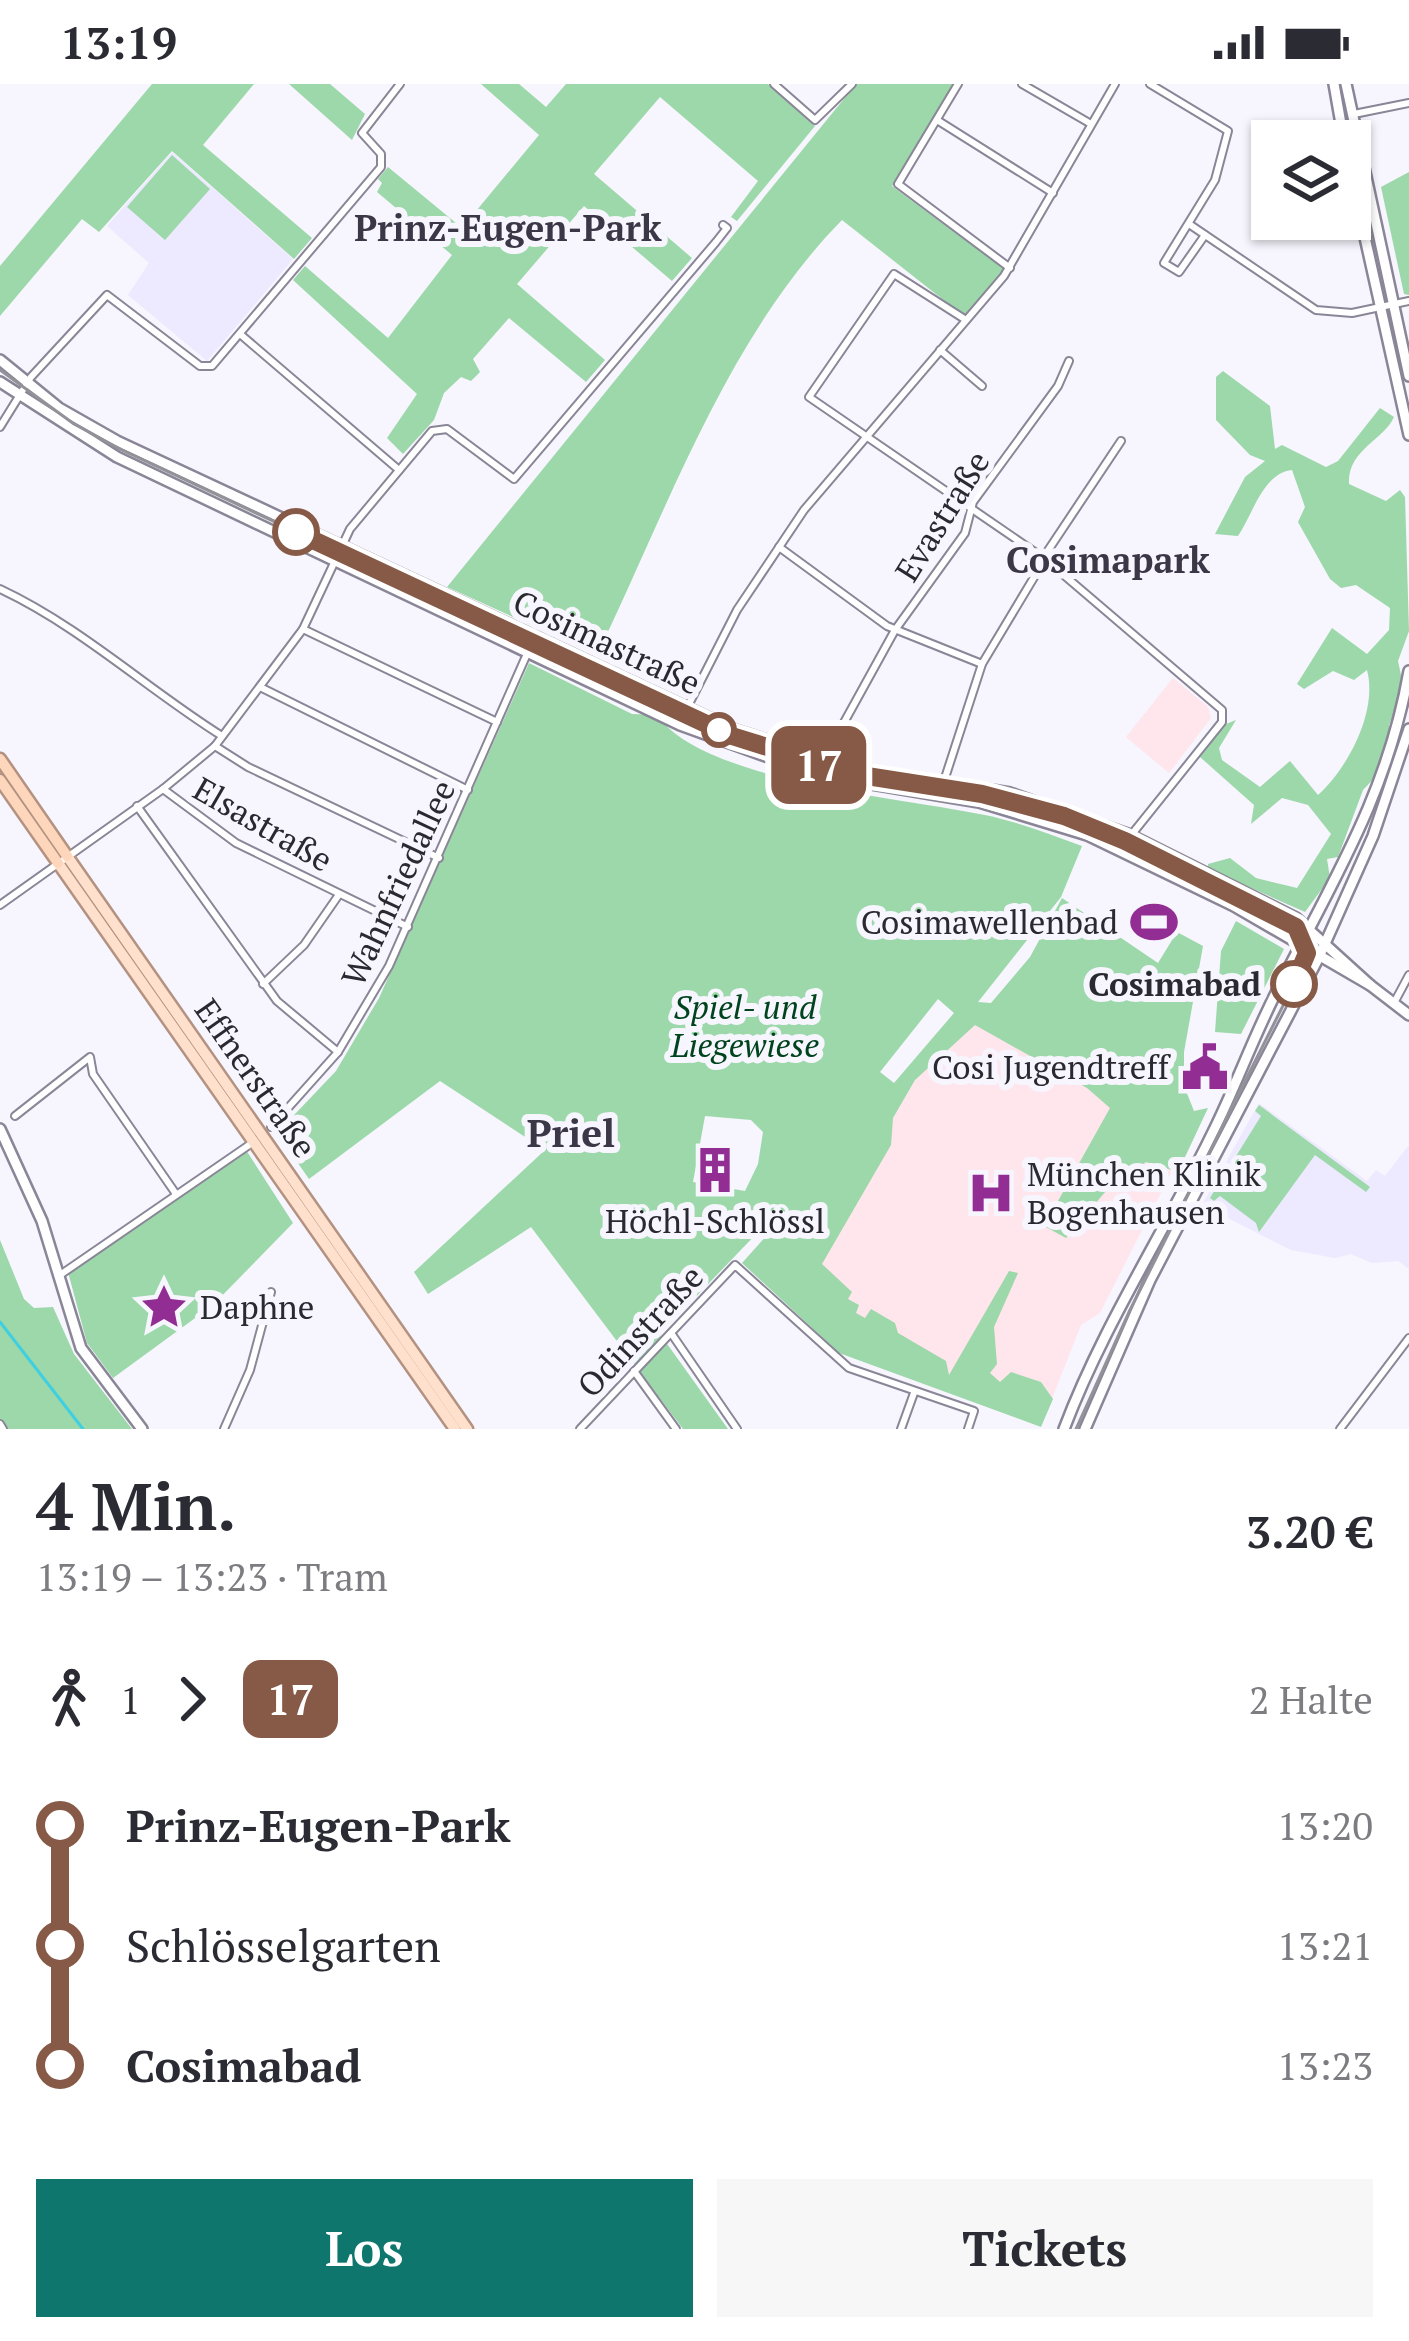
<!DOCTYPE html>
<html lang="de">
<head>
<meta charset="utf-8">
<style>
	body { margin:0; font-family:"PT Serif",serif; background:#f7f7f7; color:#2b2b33; height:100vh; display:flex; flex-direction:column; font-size:45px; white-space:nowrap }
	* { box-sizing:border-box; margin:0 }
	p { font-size:39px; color:#7c7c81 }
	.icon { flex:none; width:66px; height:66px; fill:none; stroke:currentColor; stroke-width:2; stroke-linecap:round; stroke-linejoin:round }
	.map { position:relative; height:1345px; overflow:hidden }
	.drawer { display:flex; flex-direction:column; background:#fff; flex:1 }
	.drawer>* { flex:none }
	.badge { padding:0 24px; border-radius:18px; font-size:42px; line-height:78px }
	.buttons { position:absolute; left:1251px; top:36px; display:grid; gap:24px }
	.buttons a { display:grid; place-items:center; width:120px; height:120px; border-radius:0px; background:#fff; box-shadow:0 3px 9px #0004; font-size:60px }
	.map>.badge { position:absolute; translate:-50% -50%; box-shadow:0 0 0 6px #fff }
	.legs { display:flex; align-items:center; gap:18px; height:132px; padding:0 36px; font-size:39px }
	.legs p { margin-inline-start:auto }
	.headline { display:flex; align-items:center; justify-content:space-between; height:204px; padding:0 36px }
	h1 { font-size:66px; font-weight:700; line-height:90px }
	.primary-button { display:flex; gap:24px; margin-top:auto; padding:24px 36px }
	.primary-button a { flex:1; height:138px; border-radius:0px; background:#0f766e; color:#fff; font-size:48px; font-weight:700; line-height:138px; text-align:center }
	.primary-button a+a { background:#f7f7f7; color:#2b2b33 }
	ul { padding:0 36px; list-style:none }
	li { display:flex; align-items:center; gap:42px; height:120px; font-size:45px }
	li i { display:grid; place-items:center; width:18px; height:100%; margin:0 15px; background:currentColor }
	li i::after { content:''; width:30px; height:30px; margin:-15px; border:9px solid; border-radius:50%; background:#fff }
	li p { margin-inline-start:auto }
	li:first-child i { background:linear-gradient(#0000 50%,currentColor 0) }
	li:last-child i { background:linear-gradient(currentColor 50%,#0000 0) }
	.status { display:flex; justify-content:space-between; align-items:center; height:84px; padding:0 60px; background:#fff; direction:ltr }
	.status svg { height:33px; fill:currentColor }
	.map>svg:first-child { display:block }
	.built { fill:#ede9fe }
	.medical { fill:#ffe5ec }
	.green { fill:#9cd8aa; fill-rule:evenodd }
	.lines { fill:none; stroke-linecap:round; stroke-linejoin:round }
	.stream { stroke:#3fcfe1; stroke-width:3 }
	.minor-casing { stroke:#8a8697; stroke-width:10 }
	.secondary-casing { stroke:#8a8697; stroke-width:14 }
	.primary-casing { stroke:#b39281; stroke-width:15 }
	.trunk-casing { stroke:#b39281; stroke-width:15 }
	.minor { stroke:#fff; stroke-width:6 }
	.secondary { stroke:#fff; stroke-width:9 }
	.primary { stroke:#fee0cd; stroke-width:10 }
	.trunk { stroke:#fed6bc; stroke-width:10 }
	.tram { stroke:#939299; stroke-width:3 }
	.line-1-casing { stroke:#fff; stroke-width:27 }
	.line-1 { stroke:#865a46; stroke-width:18 }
	.stop-1-dot { fill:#fff; stroke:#865a46; stroke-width:6 }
	.labels { text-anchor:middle; stroke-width:12; stroke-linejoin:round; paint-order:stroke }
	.street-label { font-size:33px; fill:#2a2930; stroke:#f7f5fd }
	.poi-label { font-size:33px; fill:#2a2930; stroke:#f7f5fd; text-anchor:end }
	.stop-label { font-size:33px; font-weight:bold; fill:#2a2930; stroke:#f7f5fd; text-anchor:end }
	.park-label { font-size:33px; font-style:italic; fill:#00441e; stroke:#f7f5fd }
	.neighbourhood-label { font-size:36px; font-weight:bold; fill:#3b3746; stroke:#f7f5fd }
	.quarter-label { font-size:39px; font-weight:bold; fill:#3b3746; stroke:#f7f5fd }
</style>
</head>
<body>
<div class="status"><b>13:19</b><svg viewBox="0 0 49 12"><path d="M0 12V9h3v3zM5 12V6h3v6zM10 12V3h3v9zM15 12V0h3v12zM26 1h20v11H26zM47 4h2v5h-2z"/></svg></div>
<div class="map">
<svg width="1409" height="1345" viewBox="0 0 1409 1345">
	<rect width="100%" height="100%" fill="#f7f5fd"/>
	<g class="built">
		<path d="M172,68L293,175L207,277L128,211L149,179L107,142Z"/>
		<path d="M1259,1019L1367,1097L1376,1086L1385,1092L1409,1061V1185L1398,1177L1372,1179L1351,1170L1335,1174L1291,1166L1202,1121Z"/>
	</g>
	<g class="medical">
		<path d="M1173,594L1208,623L1211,634L1169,689L1126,653Z"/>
		<path d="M974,929L1076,988L1176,1079L1100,1229L1081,1241L1042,1340L841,1265L812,1140L834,1078Z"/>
	</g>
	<g class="green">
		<path d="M152,0H254L203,61L312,154L294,175L172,67L99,148L82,135L0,232V182Z"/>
		<path d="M289,0H330L365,30L352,56Z"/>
		<path d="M481,0H519L546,23L566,0H768L815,42L737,137L731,133L758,97L660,13L594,90L692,174L672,197L584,122L517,200L605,276L586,298L509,234L473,275L480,288L471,297L461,293L444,309L434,336L403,370L387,354L417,310L293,196L305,182L388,254L452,171L377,108L382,99L378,95L388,83L462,144L539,51Z"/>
		<path d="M856,0H954L892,102L1004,185L965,233L842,136C727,253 667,426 597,571L447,503Z"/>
		<path d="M172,71L210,105L165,156L127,123Z"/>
		<path d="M1409,88V211L1404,210L1381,103Z"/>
		<path d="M1223,287L1270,322L1275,365L1282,361L1326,383L1338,377L1380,324L1394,333C1384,356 1347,366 1349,400L1386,417L1400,406L1405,413L1409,547L1398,577L1404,605L1389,641L1392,652L1380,688L1363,706L1338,773L1327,775L1330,794L1305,828L1208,785V780L1230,774L1256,794L1297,804L1331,750L1308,721L1282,714L1251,740L1254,721L1200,673L1226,640L1236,636L1219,664L1222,676L1260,703L1290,677L1318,711C1348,684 1378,627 1367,586L1354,596L1333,587L1304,605L1297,600L1332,544L1367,570L1389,546L1390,524L1356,501L1341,504L1330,495L1298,438L1305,423L1292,386C1263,389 1253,430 1238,452L1215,450L1245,393L1265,377L1250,371L1216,336V293Z"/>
		<path d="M529,579L632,630L657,631C703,698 906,714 985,731C1018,738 1050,750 1082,762L1061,813L978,918L991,919L1030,873L1062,814L1158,879L1177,848L1203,862L1184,968V1002L1194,1027L1208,1024L1178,1088L1146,1078L1106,1107L1066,1154L1044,1142L1110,1024L1087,1004L975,941L915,996L893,1034L891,1061L822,1180L852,1208L848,1215L859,1221L856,1229L865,1234L871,1225L895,1239L898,1249L946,1277L949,1291L1009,1187L1018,1189L994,1243L997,1280L990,1289L1000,1298L1011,1288L1041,1298L1053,1315L1041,1343L839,1269L742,1179L768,1150L761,1145L660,1250L728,1345H683L531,1143L428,1210L414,1188L545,1066L440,997L309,1095L277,1049L336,987L379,914ZM938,915L954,929L894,999L880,988ZM705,1032L751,1036L763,1048L758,1080L745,1107L693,1098Z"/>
		<path d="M1140,760L1292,836L1283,844L1136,769Z"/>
		<path d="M1236,837L1284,865L1241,950L1215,948L1221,867Z"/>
		<path d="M1259,1021L1370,1103L1366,1108L1315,1071L1259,1148L1256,1139L1220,1112L1214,1117L1210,1114L1261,1032L1255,1027Z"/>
		<path d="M246,1066L293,1139L213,1221L113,1294L87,1259L68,1188Z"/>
		<path d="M0,1156L24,1215L34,1224L53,1223L74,1270L132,1345H6L0,1335Z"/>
	</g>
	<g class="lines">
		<path class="stream" d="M0,1238L83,1345"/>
		<defs>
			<g id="minor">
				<path d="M774,0L815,36L852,0"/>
				<path d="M958,0L898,100L1010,184"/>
				<path d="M1022,0L1091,40"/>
				<path d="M1150,0L1228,47L1215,96L1164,179L1179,188L1205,151"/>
				<path d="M1354,30L1409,19"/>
				<path d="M937,36L1053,109"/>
				<path d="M1189,140L1316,226L1352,229L1409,217"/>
				<path d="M966,236L894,190L809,313L1045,475L1222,626V638L1120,765"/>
				<path d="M240,250L399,386"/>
				<path d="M940,266L982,302"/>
				<path d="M0,343L31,293L107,211L200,282H212L381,83V70L362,49L400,0"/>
				<path d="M779,463L887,542L982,580"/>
				<path d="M1043,474L1121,357"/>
				<path d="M0,505C81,543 147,605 222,652"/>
				<path d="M303,545L497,638"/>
				<path d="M260,603L468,706"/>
				<path d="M688,622L737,526L804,426L1004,192L1115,0"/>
				<path d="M215,662L248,683L439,774"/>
				<path d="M825,673L895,546L965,449L973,418L1058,302L1069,277"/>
				<path d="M944,697L982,580L1045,475"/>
				<path d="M163,705L236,759L408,843"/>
				<path d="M137,722L277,917L338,968"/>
				<path d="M0,821L163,705L215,662L303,545L350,445L432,347L447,345L514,395L716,158L727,144L723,141"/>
				<path d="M263,900L304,861L338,812"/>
				<path d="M1394,919L1409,891"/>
				<path d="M15,1032L90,973L93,990L176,1110"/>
				<path d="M271,1043L338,968L389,882L534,554"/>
				<path d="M60,1191L252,1059"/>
				<path d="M671,1249L737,1345"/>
				<path d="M634,1287L676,1345"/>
				<path d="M0,1340L3,1345"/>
				<path d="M224,1345L250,1286L271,1208"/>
				<path d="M580,1345L735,1181L849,1284L974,1327L968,1345"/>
				<path d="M901,1345L914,1309"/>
				<path d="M1340,1345L1409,1254"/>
			</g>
			<g id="secondary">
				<path d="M1334,0L1344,57"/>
				<path d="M1346,0L1409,292"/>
				<path d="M1350,86L1409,351"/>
				<path d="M0,276L59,324L117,357L735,646L855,684L1010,709L1128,750L1296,834L1370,901"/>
				<path d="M0,298L117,373L680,641L818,691L979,718L1087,751L1234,822L1370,901L1409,931"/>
				<path d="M0,1045L42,1137L81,1264L142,1345"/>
				<path d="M1064,1345C1103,1242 1164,1149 1212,1050C1237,1000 1255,948 1281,899C1335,793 1388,708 1409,587"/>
				<path d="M1085,1345L1150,1196L1319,873L1373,752L1409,645"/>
			</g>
			<g id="primary">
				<path d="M67,772L467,1345"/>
				<path d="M58,779L455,1345"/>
			</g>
			<g id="trunk">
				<path d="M0,675L67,772"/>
				<path d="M0,696L58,779"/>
			</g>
		</defs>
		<use href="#minor" class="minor-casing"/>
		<use href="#secondary" class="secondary-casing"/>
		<use href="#primary" class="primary-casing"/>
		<use href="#trunk" class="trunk-casing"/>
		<use href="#minor" class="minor"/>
		<use href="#secondary" class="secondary"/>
		<use href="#primary" class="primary"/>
		<use href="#trunk" class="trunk"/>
		<path class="tram" d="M0,286L74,340L122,366L713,644L854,690L982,710L1063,732L1166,777L1300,846L1307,865L1305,878L1129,1228L1076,1345"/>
	</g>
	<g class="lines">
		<defs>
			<path id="line-1" d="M296,448L732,652L854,690L982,710L1064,732L1125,757L1296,843L1307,869L1294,900"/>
		</defs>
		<use href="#line-1" class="line-1-casing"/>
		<use href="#line-1" class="line-1"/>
	</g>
	<defs>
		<symbol id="stadium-bare" viewBox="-9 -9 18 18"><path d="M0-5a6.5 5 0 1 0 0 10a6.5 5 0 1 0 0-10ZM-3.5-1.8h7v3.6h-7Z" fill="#922d93" stroke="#f7f5fd" stroke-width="2.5" paint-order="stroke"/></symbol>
		<symbol id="civic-bare" viewBox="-9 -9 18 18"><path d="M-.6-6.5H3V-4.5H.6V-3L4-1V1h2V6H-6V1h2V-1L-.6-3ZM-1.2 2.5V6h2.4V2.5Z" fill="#922d93" stroke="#f7f5fd" stroke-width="2.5" paint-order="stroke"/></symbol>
		<symbol id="building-bare" viewBox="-9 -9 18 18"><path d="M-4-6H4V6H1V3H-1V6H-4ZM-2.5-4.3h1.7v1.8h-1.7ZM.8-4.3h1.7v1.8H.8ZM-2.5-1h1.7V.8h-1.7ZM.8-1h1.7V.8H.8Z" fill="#922d93" stroke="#f7f5fd" stroke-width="2.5" paint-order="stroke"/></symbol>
		<symbol id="hospital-bare" viewBox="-9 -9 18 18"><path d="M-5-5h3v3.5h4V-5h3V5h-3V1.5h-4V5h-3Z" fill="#922d93" stroke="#f7f5fd" stroke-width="2.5" paint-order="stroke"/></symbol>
		<symbol id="sight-bare" viewBox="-9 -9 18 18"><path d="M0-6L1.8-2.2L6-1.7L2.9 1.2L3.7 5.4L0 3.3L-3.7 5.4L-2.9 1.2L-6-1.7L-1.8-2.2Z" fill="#922d93" stroke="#f7f5fd" stroke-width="2.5" paint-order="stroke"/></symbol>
	</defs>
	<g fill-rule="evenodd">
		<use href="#stadium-bare" x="1121" y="805" width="66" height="66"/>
		<use href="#civic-bare" x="1172" y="950" width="66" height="66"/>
		<use href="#building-bare" x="682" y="1053" width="66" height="66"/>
		<use href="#hospital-bare" x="958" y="1076" width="66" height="66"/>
		<use href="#sight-bare" x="131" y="1190" width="66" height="66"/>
	</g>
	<g class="stop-1-dot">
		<circle cx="296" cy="448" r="21"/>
		<circle cx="719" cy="646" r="15"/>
		<circle cx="1294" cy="900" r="21"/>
	</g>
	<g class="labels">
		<g class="street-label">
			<text transform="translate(942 432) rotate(-58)" y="12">Evastraße</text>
			<text transform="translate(607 558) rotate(25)" y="12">Cosimastraße</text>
			<text transform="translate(263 740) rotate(30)" y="12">Elsastraße</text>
			<text transform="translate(398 799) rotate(-65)" y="12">Wahnfriedallee</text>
			<text transform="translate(256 994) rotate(55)" y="12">Effnerstraße</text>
			<text transform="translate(640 1247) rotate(-47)" y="12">Odinstraße</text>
		</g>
		<g class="poi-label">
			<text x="1118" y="850">Cosimawellenbad</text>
			<text x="1169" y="995">Cosi Jugendtreff</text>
			<text x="1027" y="1102" text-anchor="start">München Klinik<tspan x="1027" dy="38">Bogenhausen</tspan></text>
			<text x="715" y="1149" text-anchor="middle">Höchl-Schlössl</text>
			<text x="200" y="1235" text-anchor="start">Daphne</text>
		</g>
		<g class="stop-label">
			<text x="1261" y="912">Cosimabad</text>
		</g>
		<g class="park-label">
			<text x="745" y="935">Spiel- und<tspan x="745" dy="38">Liegewiese</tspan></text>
		</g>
		<g class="neighbourhood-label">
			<text x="508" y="157">Prinz-Eugen-Park</text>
			<text x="1108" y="489">Cosimapark</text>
		</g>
		<g class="quarter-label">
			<text x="571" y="1063">Priel</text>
		</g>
	</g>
</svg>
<div class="buttons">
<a><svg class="icon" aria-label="layers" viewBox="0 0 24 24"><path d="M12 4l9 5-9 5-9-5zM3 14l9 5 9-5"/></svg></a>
</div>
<b class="badge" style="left:819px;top:681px;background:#865a46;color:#fff">17</b>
</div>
<section class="drawer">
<div class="headline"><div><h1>4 Min.</h1><p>13:19 – 13:23 · Tram</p></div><b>3.20 €</b></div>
<div class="legs"><svg class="icon" aria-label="walk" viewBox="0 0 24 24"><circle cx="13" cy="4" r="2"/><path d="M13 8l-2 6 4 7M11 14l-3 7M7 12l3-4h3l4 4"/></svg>1<svg class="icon" aria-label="forward" viewBox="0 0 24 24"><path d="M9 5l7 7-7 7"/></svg><b class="badge" style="background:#865a46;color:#fff">17</b><p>2 Halte</p></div>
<ul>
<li><i style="color:#865a46"></i><b>Prinz-Eugen-Park</b><p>13:20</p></li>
<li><i style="color:#865a46"></i><span>Schlösselgarten</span><p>13:21</p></li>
<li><i style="color:#865a46"></i><b>Cosimabad</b><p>13:23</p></li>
</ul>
<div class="primary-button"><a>Los</a><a>Tickets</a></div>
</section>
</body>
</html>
